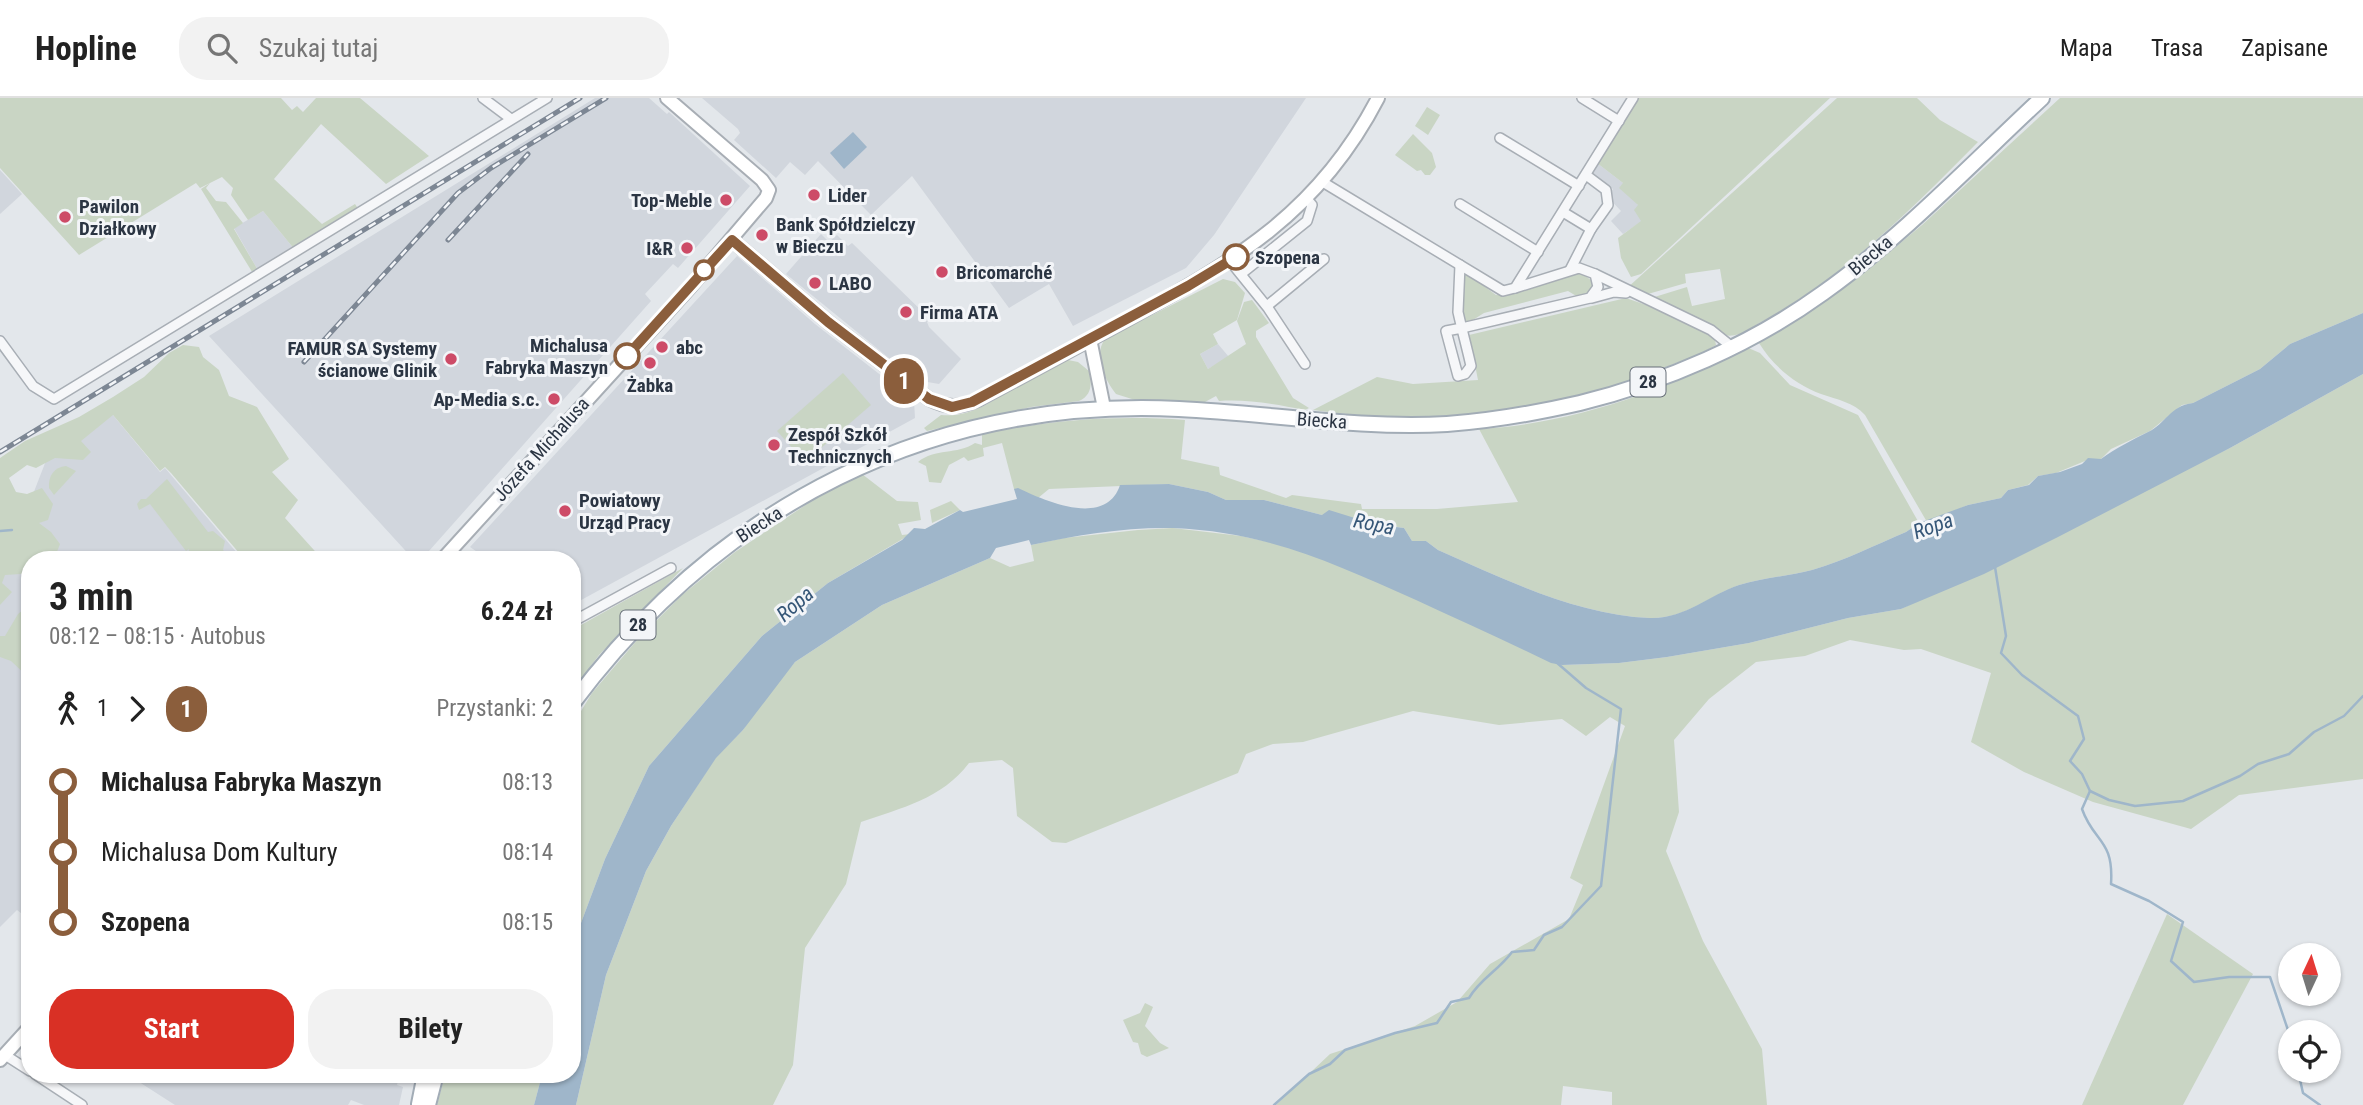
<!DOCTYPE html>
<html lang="pl">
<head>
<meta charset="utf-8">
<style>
	body { margin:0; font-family:"Roboto Condensed",sans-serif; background:#f2f2f2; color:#222; height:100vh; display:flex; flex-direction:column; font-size:26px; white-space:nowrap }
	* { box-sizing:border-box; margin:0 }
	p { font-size:23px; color:#767676 }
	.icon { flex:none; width:38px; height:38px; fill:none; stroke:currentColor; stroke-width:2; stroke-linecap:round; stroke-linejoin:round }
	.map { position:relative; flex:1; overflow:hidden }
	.drawer { position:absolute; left:21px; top:453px; width:560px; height:532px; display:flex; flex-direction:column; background:#fff; border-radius:28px; box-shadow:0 2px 5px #0004 }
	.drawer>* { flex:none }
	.badge { padding:0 14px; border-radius:23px; font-size:24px; line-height:46px }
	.needle { width:46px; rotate:4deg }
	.fabs { position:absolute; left:2278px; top:845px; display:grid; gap:14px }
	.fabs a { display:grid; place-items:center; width:63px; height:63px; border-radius:50%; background:#fff; box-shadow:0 2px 5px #0004; font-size:35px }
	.map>.badge { position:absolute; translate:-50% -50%; box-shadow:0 0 0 4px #fff }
	.legs { display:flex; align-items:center; gap:10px; height:77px; padding:0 28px; font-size:23px }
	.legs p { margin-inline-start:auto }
	.overview { display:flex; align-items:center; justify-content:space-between; height:119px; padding:0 28px }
	h1 { font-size:38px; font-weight:700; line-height:52px }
	.button { display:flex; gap:14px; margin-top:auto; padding:14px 28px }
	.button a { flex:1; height:80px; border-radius:28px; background:#d93025; color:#fff; font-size:28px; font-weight:700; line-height:80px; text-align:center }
	.button a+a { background:#f2f2f2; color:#222 }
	ul { padding:0 28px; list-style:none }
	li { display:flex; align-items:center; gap:24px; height:70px; font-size:26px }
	li i { display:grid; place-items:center; width:10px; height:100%; margin:0 9px; background:currentColor }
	li i::after { content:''; width:18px; height:18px; margin:-9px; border:5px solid; border-radius:50%; background:#fff }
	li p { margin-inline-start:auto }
	li:first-child i { background:linear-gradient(#0000 50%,currentColor 0) }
	li:last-child i { background:linear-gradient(currentColor 50%,#0000 0) }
	header { display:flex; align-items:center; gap:42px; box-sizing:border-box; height:98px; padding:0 35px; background:#fff; border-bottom:2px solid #e0e0e0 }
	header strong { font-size:33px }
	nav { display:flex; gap:38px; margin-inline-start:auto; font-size:24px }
	.search { width:490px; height:63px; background:#f2f2f2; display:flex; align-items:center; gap:18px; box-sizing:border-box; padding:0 24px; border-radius:28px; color:#767676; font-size:26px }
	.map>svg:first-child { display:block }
	.built { fill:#d1d6dd }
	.green { fill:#c9d5c4 }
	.water { fill:#9fb6ca }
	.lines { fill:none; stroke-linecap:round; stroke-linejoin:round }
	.stream { stroke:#9fb6ca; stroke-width:2.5 }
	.street-casing { stroke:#a8aeb5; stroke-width:12 }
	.secondary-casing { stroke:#a8aeb5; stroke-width:16 }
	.primary-casing { stroke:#a2acb6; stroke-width:18 }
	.street { stroke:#f6f7f9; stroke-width:9 }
	.secondary { stroke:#fff; stroke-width:12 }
	.primary { stroke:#fff; stroke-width:14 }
	.rail-casing { stroke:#7d8794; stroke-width:5 }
	.rail { stroke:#f3f5f8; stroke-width:2.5; stroke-dasharray:8; stroke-linecap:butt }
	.line-1-casing { stroke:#fff; stroke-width:16 }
	.line-1 { stroke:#8b5e3c; stroke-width:10 }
	.poi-dot { fill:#cd4b67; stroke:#f3f5f8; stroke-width:2.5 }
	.stop-1-dot { fill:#fff; stroke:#8b5e3c; stroke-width:3.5 }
	.labels { text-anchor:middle; stroke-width:6; stroke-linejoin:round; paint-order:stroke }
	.shield { fill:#f3f5f8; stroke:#676f79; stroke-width:2 }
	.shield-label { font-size:18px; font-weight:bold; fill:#2b3543 }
	.poi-label { font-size:19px; font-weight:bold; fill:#2b3543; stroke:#f3f5f8; text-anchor:start }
	.street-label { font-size:19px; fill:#2b3543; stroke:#f3f5f8 }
	.stop-label { font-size:19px; font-weight:bold; fill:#2b3543; stroke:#f3f5f8; text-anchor:start }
	.water-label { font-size:21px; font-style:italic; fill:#355677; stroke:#f3f5f8 }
</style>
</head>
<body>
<header>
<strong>Hopline</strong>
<div class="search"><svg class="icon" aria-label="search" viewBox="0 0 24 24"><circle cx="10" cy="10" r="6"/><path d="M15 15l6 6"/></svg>Szukaj tutaj</div>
<nav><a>Mapa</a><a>Trasa</a><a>Zapisane</a></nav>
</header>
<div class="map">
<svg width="2363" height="1007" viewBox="0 0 2363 1007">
	<rect width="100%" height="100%" fill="#e3e7eb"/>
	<g class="built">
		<path d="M595,0H649L667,16L669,14L750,88L678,170L673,166L645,196L651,203L421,462H414L209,238Z"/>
		<path d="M702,0H1306L1214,137L1186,170L1073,228L1049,186L1009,210L912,78L871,117L818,63L805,77L790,64L776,80L734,42L740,35L738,31Z"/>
		<path d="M1597,65L1623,85L1638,107L1642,123L1623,136L1611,123L1621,113L1608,99L1613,91L1591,74Z"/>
		<path d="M0,72L22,96L0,116Z"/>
		<path d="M263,113L295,152L259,174L234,130Z"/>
		<path d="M821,136L829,144L837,137L848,148L852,145L930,221L927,224L929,229L961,261L939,286L916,282L786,176Z"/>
		<path d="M737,158L815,226L914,303L915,320L572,507V462H489L470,449Z"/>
		<path d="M1218,246L1229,259L1208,271L1200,256Z"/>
		<path d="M112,316L160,374L165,370L243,462H30V822L17,812L0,829V461L14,445L49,355Z"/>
		<path d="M139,977L400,976L397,987L403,989L399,1007H364L351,1002L348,1007H175L136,982Z"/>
	</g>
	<g class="green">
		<path d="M0,0H281L292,12L297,8L303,14L316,0H360L429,58L386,86L321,26L274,81L322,126L355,106L359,112L295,152L263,113L248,122L231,97L233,90L222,79L200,90L196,85L79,157L0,70Z"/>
		<path d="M1637,0H1830L1680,140L1641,176L1631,179L1621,160L1618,140L1641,123L1634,112L1638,107L1619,90L1623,85L1597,65Z"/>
		<path d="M1837,0H1917L1940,22L1978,44C1912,111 1846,177 1763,223C1751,229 1738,241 1724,237L1648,201L1687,189L1692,208L1725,201L1720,171L1685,176L1686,185L1641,198L1626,191Z"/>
		<path d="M2060,0H2363V215L2290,246L2260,271L2193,305L2182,307L2150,333L2111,351L2101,361L2085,363L2056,375L2038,378L2028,387L2008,392L2001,400L1968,407L1927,424L1865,317C1853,304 1838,302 1821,296C1796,287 1773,268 1759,245L1868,172L1922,127Z"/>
		<path d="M1427,9L1440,17L1428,37L1415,28Z"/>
		<path d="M1413,36L1432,55L1436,69L1430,77H1425L1421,72L1417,73L1395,57Z"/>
		<path d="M210,85L206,90L216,103L226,104L243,125L234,131L259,174L254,177L201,91Z"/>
		<path d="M1578,172L1592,183L1593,194L1589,199H1578L1568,193L1484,215L1468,225L1463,221L1461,179L1465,174L1496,197Z"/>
		<path d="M1223,181L1235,184L1245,195L1237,222L1213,236L1218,246L1200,256L1208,271L1246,246L1237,223L1244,204L1252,202L1269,225L1256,233V239L1293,300L1309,310L1305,312C1276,306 1246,301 1219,303L1216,298L1205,304L1135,302L1116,296C1105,282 1093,257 1105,241Z"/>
		<path d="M1626,200L1669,215L1714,237L1716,247C1700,257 1681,263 1663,270C1555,313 1428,329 1313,312L1377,279L1413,286L1478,282L1469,237Z"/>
		<path d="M183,247L199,249L203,259L219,272L229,298L257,309L289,361L272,374L298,402L285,420L323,462H245L171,375L165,369L160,373L113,317L81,343L91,354L83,362L55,360L36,370L27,367L9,380L16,394L27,396L42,390L53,406L48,422L39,425L51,434L60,446L55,459L30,462V471L21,476L5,477L2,485L12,494L0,507V360L25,343L79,319L113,299L144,279L169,255Z"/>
		<path d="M1746,249L1760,255L1790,287L1858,317L1919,425L1906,434C1875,447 1844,463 1812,472C1788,478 1763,480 1739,487C1709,498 1685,521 1650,520C1577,517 1504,481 1438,452L1426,443H1412L1404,430L1322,417L1264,402H1226L1208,394L1169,386L1049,391L1038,400L1014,391L1002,345L983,350L984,358L968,363L964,359L949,367L941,385L929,384L926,368L918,364C935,350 957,357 975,345L982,347V336C1050,322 1115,317 1185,322L1181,361L1219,369L1220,377L1286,400L1292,397L1361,406L1362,411H1437L1518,404L1479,331C1572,326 1665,293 1746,249Z"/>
		<path d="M1068,262L1078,264L1089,273C1092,286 1092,297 1079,303L1031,309L927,333L924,330L941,317C989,322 1022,271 1068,262Z"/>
		<path d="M843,275L871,307L805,364L777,333Z"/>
		<path d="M2363,276V681L2239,697L2191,731L2093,704L2024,674L1971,644L1991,575L1921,551L1904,552L1850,542L1805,558L1756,564L1709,601L1674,642L1679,714L1666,753L1703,843L1762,951L1767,1007H1612V994L1563,988L1561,1007H1276L1330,956L1415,928L1457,904L1490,866L1569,821L1583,787L1570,780L1625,628L1610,619L1586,638L1562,621L1499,627L1413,613L1303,644L1273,646L1246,656L1238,675L1066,745L1052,744L1017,718L1013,670L1002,662L969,665C942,701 901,710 861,724L846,786L805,850L793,967L773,1007H576L606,877L646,773L671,728L716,659L743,632L759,606L795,564L882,507L990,460L1010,469L1034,463L1031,447L1064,440L1138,432L1173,430L1241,438L1292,449L1337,465L1562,567L1619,565L1667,559L1749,545L1848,520L1901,511L2230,350Z"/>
		<path d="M66,368L76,373L54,397L49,390C48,378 54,369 66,368Z"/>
		<path d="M862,376L897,403L918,404L921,422L898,426L902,437L911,436L828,485L762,538L649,668L605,761L572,849V628L592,595L638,541L682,497L735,454L816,400Z"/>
		<path d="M167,381L208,434L213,433L225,443L223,452L233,462L188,461L189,451L186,453L150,406L139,412L137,406L141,401H146Z"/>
		<path d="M951,403L960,412L932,425L930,412Z"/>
		<path d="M683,470L599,557L572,593V532Z"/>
		<path d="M27,509H30V577H26L11,563L0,559V538H5L18,516Z"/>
		<path d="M2167,816L2253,876L2183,1007H2082Z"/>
		<path d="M1145,905L1153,909L1145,928L1160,945L1169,950L1147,959L1141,956L1138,945L1133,944L1123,922L1140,915Z"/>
		<path d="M445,977H542L534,1007H437Z"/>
	</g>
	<g class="water">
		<path d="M853,34L867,49L844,71L830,55Z"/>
		<path d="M2363,215V276L2230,350L2058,439L1984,476L1901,511L1848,520L1749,545L1667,559L1619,565L1562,567L1551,565C1506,543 1461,523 1416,502C1333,465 1267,434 1173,430C1126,429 1076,437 1031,447L1029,442L996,450L990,460L882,507L795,564L743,632L716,660L671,728L646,773L606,877L576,1007H534L542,977L572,976V849L605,761L649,668L762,538L828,485L902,442L914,430L925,431L960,412L963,414L1017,401L1014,391L1018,390C1045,403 1106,430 1120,387L1169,386L1208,394L1226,402H1264L1322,417L1329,412L1374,426L1404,430L1412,443H1426L1438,452C1504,481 1577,517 1650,520C1685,521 1709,497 1739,487C1763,480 1788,478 1812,472C1844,463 1875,447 1906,434L1919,425L1968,407L2001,400L2008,392L2029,387L2038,378L2060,374L2082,366L2088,360L2101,361C2116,350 2132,342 2148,334C2166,326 2169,308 2193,305L2260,271L2290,246Z"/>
	</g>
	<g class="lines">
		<g class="stream">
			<path d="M0,433L12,432"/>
			<path d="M1995,469L2006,538L2001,555L2022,577L2078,618L2084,641L2070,663L2082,676L2090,693L2082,711C2094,745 2114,741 2111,786L2149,803L2183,824L2171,863L2194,884L2229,879H2270L2291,941"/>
			<path d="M2090,693L2109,702L2135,708L2183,703L2240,678L2258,666L2289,656L2314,634L2344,618L2363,598"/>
			<path d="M2298,973L2303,995L2320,1007"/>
			<path d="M1274,1007L1309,976L1330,966L1345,952L1395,935L1437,925L1451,904L1469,900C1480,881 1499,872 1512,854L1534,852L1544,837L1562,829L1601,788L1621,611L1586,590L1556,564"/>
		</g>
		<defs>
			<g id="street">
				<path d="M483,0L511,21"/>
				<path d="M1582,0L1619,23"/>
				<path d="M1500,40L1579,88"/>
				<path d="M1586,77L1606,92L1608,107L1591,131"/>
				<path d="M1321,83L1503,193L1515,190L1633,0"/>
				<path d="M1460,106L1538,154"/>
				<path d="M1563,114L1591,131L1570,172"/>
				<path d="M1230,163L1268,210L1305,266"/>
				<path d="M1460,167L1458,214C1462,232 1467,250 1471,268L1465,276L1458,278L1446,233L1462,230L1590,200L1598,189L1595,176L1579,170L1515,190"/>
				<path d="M1241,176L1307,123L1312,107L1306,100"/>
				<path d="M1595,176L1711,232L1732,249"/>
				<path d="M1592,200L1614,194L1626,195"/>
				<path d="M1267,208L1324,161"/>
				<path d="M0,243L33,288L54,301L547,0"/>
				<path d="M572,524L671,470"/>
				<path d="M5,957L30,973"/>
				<path d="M35,976L82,1007"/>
			</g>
			<g id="secondary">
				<path d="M732,142L828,224L929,301C946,310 960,310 978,302C1026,276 1074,250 1123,224C1233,164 1318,116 1378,0"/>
				<path d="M1090,241L1104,310"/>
				<path d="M442,462L691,188L766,100L769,92L762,82L667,0"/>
				<path d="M0,962L30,929"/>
			</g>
			<g id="primary">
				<path d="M572,606C720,408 930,299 1179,311C1268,315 1357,331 1447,326C1492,323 1536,315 1580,305C1665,284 1751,247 1823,195C1902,139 1971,66 2042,0"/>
				<path d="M419,1006L425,976"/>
				<path d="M428,1007L436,976"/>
			</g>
		</defs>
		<use href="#street" class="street-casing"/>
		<use href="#secondary" class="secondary-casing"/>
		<use href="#primary" class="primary-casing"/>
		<use href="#street" class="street"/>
		<use href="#secondary" class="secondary"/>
		<use href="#primary" class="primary"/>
		<defs>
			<g id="rail">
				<path d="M448,142L528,56"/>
				<path d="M304,264L458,95L491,70L606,0"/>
				<path d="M0,354L580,0"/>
			</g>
		</defs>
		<use href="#rail" class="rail-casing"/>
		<use href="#rail" class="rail"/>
	</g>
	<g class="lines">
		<defs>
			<path id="line-1" d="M627,258L732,142L828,224L929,301L952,309L972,304L1188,188L1236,159"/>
		</defs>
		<use href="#line-1" class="line-1-casing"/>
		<use href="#line-1" class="line-1"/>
	</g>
	<g class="poi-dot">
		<circle cx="814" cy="97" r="7"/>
		<circle cx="726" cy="102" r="7"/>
		<circle cx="65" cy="119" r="7"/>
		<circle cx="762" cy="137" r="7"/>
		<circle cx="687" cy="150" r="7"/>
		<circle cx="942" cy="174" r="7"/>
		<circle cx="815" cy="185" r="7"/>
		<circle cx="906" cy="214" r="7"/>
		<circle cx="662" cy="249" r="7"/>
		<circle cx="451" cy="261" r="7"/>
		<circle cx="650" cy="265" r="7"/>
		<circle cx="554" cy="301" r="7"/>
		<circle cx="774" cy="347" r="7"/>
		<circle cx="565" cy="413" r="7"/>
	</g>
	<g class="stop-1-dot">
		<circle cx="1236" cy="159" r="12"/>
		<circle cx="704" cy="172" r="9"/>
		<circle cx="627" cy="258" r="12"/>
	</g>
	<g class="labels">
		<g class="shield">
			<rect x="1630.5" y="269.5" width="35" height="29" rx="5"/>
			<rect x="620.5" y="512.5" width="35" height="29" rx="5"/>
		</g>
		<g class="shield-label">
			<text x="1648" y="290">28</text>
			<text x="638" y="533">28</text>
		</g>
		<g class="poi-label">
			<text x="828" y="104">Lider</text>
			<text x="712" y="109" text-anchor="end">Top-Meble</text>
			<text x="79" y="115">Pawilon<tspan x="79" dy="22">Działkowy</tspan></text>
			<text x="776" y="133">Bank Spółdzielczy<tspan x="776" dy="22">w Bieczu</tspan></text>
			<text x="673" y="157" text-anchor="end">I&amp;R</text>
			<text x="956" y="181">Bricomarché</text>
			<text x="829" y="192">LABO</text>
			<text x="920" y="221">Firma ATA</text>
			<text x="676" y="256">abc</text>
			<text x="437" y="257" text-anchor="end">FAMUR SA Systemy<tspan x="437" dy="22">ścianowe Glinik</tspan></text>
			<text x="650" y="294" text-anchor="middle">Żabka</text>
			<text x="540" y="308" text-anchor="end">Ap-Media s.c.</text>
			<text x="788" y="343">Zespół Szkół<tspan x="788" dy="22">Technicznych</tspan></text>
			<text x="579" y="409">Powiatowy<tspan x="579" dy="22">Urząd Pracy</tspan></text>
		</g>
		<g class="street-label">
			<text transform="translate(1870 157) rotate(-40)" y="7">Biecka</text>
			<text transform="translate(1322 322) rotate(4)" y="7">Biecka</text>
			<text transform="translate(541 351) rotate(-48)" y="7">Józefa Michalusa</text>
			<text transform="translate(759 426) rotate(-33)" y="7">Biecka</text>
		</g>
		<g class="stop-label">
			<text x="1255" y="166">Szopena</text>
			<text x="608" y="254" text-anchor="end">Michalusa<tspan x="608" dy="22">Fabryka Maszyn</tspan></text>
		</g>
		<g class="water-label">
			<text transform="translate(1374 426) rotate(11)" y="7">Ropa</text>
			<text transform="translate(1933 428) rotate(-20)" y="7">Ropa</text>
			<text transform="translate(795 506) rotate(-41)" y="7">Ropa</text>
		</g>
	</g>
</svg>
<div class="fabs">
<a><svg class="needle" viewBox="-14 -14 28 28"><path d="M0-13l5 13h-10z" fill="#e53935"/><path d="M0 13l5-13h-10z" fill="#767676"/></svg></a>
<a><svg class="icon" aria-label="locate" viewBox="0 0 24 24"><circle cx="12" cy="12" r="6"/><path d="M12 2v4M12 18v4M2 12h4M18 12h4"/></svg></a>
</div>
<b class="badge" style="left:904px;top:283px;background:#8b5e3c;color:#fff">1</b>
<section class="drawer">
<div class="overview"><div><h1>3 min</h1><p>08:12 – 08:15 · Autobus</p></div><b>6.24 zł</b></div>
<div class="legs"><svg class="icon" aria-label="walk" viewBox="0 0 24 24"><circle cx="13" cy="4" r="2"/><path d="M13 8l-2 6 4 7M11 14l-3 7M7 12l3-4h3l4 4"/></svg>1<svg class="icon" aria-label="forward" viewBox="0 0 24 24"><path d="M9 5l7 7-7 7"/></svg><b class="badge" style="background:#8b5e3c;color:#fff">1</b><p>Przystanki: 2</p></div>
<ul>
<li><i style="color:#8b5e3c"></i><b>Michalusa Fabryka Maszyn</b><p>08:13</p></li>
<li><i style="color:#8b5e3c"></i><span>Michalusa Dom Kultury</span><p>08:14</p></li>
<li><i style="color:#8b5e3c"></i><b>Szopena</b><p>08:15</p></li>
</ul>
<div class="button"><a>Start</a><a>Bilety</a></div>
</section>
</div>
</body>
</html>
